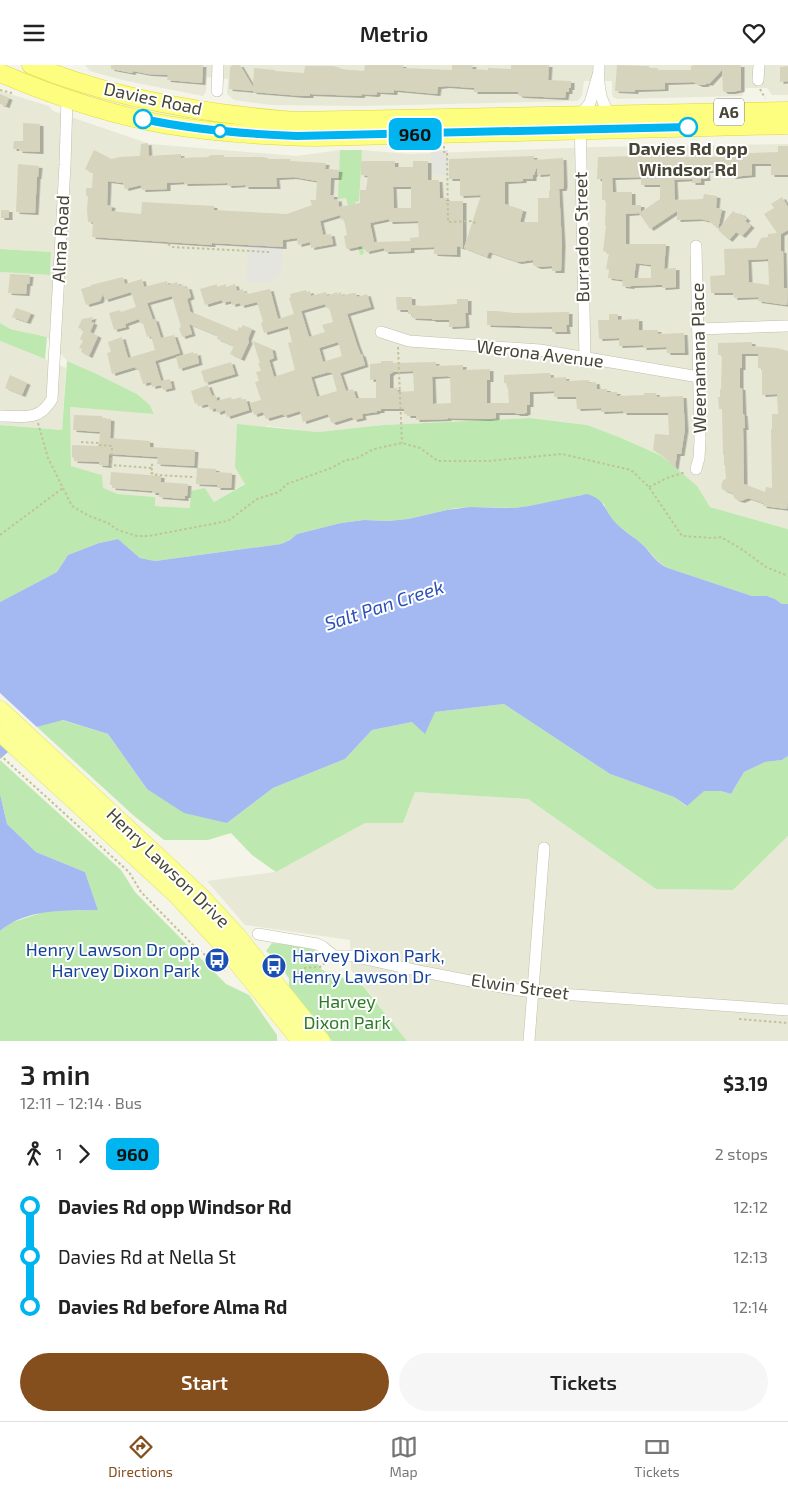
<!DOCTYPE html>
<html lang="en">
<head>
<meta charset="utf-8">
<style>
	body { margin:0; font-family:"Exo 2",sans-serif; background:#f6f6f6; color:#222; height:100vh; display:flex; flex-direction:column; font-size:19px; white-space:nowrap }
	* { box-sizing:border-box; margin:0 }
	p { font-size:16px; color:#767676 }
	.icon { flex:none; width:28px; height:28px; fill:none; stroke:currentColor; stroke-width:2; stroke-linecap:round; stroke-linejoin:round }
	.map { position:relative; height:976px; overflow:hidden }
	.details { display:flex; flex-direction:column; background:#fff; flex:1 }
	.details>* { flex:none }
	.badge { padding:0 10px; border-radius:8px; font-size:18px; line-height:32px }
	.map>.badge { position:absolute; translate:-50% -50%; box-shadow:0 0 0 2px #fff }
	.legs { display:flex; align-items:center; gap:8px; height:55px; padding:0 20px; font-size:16px }
	.legs p { margin-inline-start:auto }
	.overview { display:flex; align-items:center; justify-content:space-between; height:85px; padding:0 20px }
	h1 { font-size:28px; font-weight:600; line-height:38px }
	.button { display:flex; gap:10px; margin-top:auto; padding:10px 20px }
	.button a { flex:1; height:58px; border-radius:30px; background:#854e1d; color:#fff; font-size:20px; font-weight:600; line-height:58px; text-align:center }
	.button a+a { background:#f6f6f6; color:#222 }
	ul { padding:0 20px; list-style:none }
	li { display:flex; align-items:center; gap:18px; height:50px; font-size:19px }
	li i { display:grid; place-items:center; width:8px; height:100%; margin:0 6px; background:currentColor }
	li i::after { content:''; width:12px; height:12px; margin:-6px; border:4px solid; border-radius:50%; background:#fff }
	li p { margin-inline-start:auto }
	li:first-child i { background:linear-gradient(#0000 50%,currentColor 0) }
	li:last-child i { background:linear-gradient(currentColor 50%,#0000 0) }
	header { display:flex; justify-content:space-between; align-items:center; height:65px; padding:0 20px; background:#fff; font-size:22px; font-weight:600 }
	.dock { display:flex; justify-content:space-around; align-items:center; height:70px; border-top:1px solid #e0e0e0; background:#fff; font-size:14px; color:#767676 }
	.dock a { display:grid; justify-items:center; gap:2px }
	.dock .current { color:#854e1d }
	.map>svg:first-child { display:block }
	.residential { fill:#e8e8d6 }
	.green { fill:#bde9b0 }
	.parking { fill:#e5e5e0 }
	.water { fill:#a4b9f1 }
	.pier { fill:#f4f4e8 }
	.building { fill:#d6d4bd; fill-rule:evenodd; filter:url(#shadow) }
	.lines { fill:none; stroke-linecap:round; stroke-linejoin:round }
	.minor-casing { stroke:#c0bfaa; stroke-width:12 }
	.primary-casing { stroke:#e3e664; stroke-width:19 }
	.trunk-casing { stroke:#e0d836; stroke-width:19 }
	.path { stroke:#c2c19b; stroke-width:2; stroke-dasharray:2.5 2.5; stroke-linecap:butt }
	.minor { stroke:#fff; stroke-width:11 }
	.primary { stroke:#fbff96; stroke-width:18 }
	.trunk { stroke:#fdfe7f; stroke-width:18 }
	.line-1-casing { stroke:#fff; stroke-width:11 }
	.line-1 { stroke:#00b5ef; stroke-width:8 }
	.stop-1-dot { fill:#fff; stroke:#00b5ef; stroke-width:2.5 }
	.labels { text-anchor:middle; stroke-width:4; stroke-linejoin:round; paint-order:stroke }
	.shield { fill:#fff; stroke:#7f7e72; stroke-width:1 }
	.shield-label { font-size:16px; font-weight:bold; fill:#484636 }
	.street-label { font-size:18px; fill:#484636; stroke:#fff }
	.stop-label { font-size:18px; font-weight:bold; fill:#484636; stroke:#fff }
	.transit-label { font-size:18px; fill:#164399; stroke:#fff; text-anchor:end }
	.park-label { font-size:18px; fill:#2d7b28; stroke:#fff }
	.water-label { font-size:19px; font-style:italic; fill:#2d50b6; stroke:#fff }
</style>
</head>
<body>
<header><svg class="icon" aria-label="menu" viewBox="0 0 24 24"><path d="M4 6h16M4 12h16M4 18h16"/></svg>Metrio<svg class="icon" aria-label="heart" viewBox="0 0 24 24"><path d="M12 20l-8-8c-3-5 5-10 8-4 3-6 11-1 8 4z"/></svg></header>
<div class="map">
<svg width="788" height="976" viewBox="0 0 788 976">
	<defs>
		<filter id="shadow"><feDropShadow dx="3.5" dy="2" stdDeviation="0" flood-color="#0004"/></filter>
	</defs>
	<rect width="100%" height="100%" fill="#f4f4e8"/>
	<g class="residential">
		<path d="M85,0H788V30H772L767,23H746L742,31L618,34L613,32L612,29V16H584L582,31L577,36L362,41L272,40L234,35L227,29L228,14L207,12L206,27L203,31L122,15L90,6Z"/>
		<path d="M0,26L49,41L53,46L150,79L297,91L340,85H362L409,89L598,82L788,79V464L710,442L696,421L662,391L619,372L587,360L530,353L383,360L318,367L266,361L245,418L214,437L205,423L190,443L155,441L154,432L118,429L102,423V410L71,401L69,342L154,348L150,340L137,329L100,310L67,296L47,272L10,264L0,258V207L50,210L51,187L0,184Z"/>
		<path d="M0,276L45,294L66,303L62,365L0,360Z"/>
		<path d="M415,727L528,734L656,824L733,825L788,771V976H407L351,905L350,875L245,860L207,816L276,807L365,758H403Z"/>
	</g>
	<g class="green">
		<path d="M340,85H362L359,136L355,137L364,189L360,190L350,140H348L346,133L338,134Z"/>
		<path d="M0,184L51,187L50,210L0,207Z"/>
		<path d="M0,258L10,264L47,272L45,294L0,276Z"/>
		<path d="M67,296L95,308L137,329L150,340L154,349L70,342L71,401L102,410L103,423L118,429L155,432V441L190,443L191,426L205,423L214,437L245,419L235,402L237,359L318,367L383,360L530,353L587,360L619,372L662,391L697,421L710,442L788,464V539H782L775,534L767,531H752L668,503C656,497 652,488 642,479C627,466 611,460 604,439L581,430L567,434L529,441L514,443L483,442L456,443L408,454L388,456L364,455L341,458L297,469L290,475L281,479L155,496L140,493L118,474L99,478L68,490L57,507L0,537V360L62,365Z"/>
		<path d="M504,639L610,709L674,732L686,741L703,726H721L731,729L744,707L765,697L782,695L788,691V771L733,825L656,824L528,734L415,727L403,758H365L276,807L252,790L231,768L208,775H164L133,750L37,662L62,655L108,669L147,724L227,758L273,723L345,694L372,665L412,657L435,647Z"/>
		<path d="M0,695L121,805L135,827L226,919L249,930L277,970V976H0V866L10,858L47,846L98,845L85,807L36,787L7,759L0,729Z"/>
		<path d="M272,878L307,882L316,886V896L322,905L363,921L407,976H332L289,922V913L287,911L280,897L266,886Z"/>
	</g>
	<g class="parking">
		<path d="M448,85V110H431V86Z"/>
		<path d="M249,180L283,181L281,208L272,217H246Z"/>
	</g>
	<g class="water">
		<path d="M587,429C607,435 603,445 616,458C624,467 635,472 643,480C652,489 656,498 668,503L752,531H767L775,534L782,539H788V691L782,695L765,697L744,707L731,729L721,726H704L687,741L674,732L610,709L504,639L435,647L425,669L412,657L372,665L345,694L273,723L227,758L184,748L147,724L108,669L63,655L37,662L0,694V537L57,507L68,490L99,478L118,474L140,493L155,496L281,479L290,475L297,469L341,458L364,455L388,456L408,454L447,445L470,442L514,443L529,441Z"/>
		<path d="M0,729L7,759L36,787L85,807L98,845C64,846 27,843 0,866Z"/>
	</g>
	<path class="pier" d="M0,628L39,664L11,688L0,678Z"/>
	<g class="building">
		<path d="M111,0H203L202,18L167,15L168,10L148,9L133,6L132,8L111,4Z"/>
		<path d="M233,0H240L253,22L254,3L275,5V6L304,8L305,1H333L341,3L340,4L364,6L365,0H403V3L452,5V0H473L472,4L488,5V3L511,4V0H549L548,15L571,16V23H569V27H566L565,33L521,31L518,30V27H474V23L446,21L438,22L437,29L394,25V28L377,27V29L375,30L362,29L361,31L310,29V31H302L253,27V26L229,24L230,2Z"/>
		<path d="M617,0L649,1V3H658V5H691V1L695,0H741V25L732,27H725L723,26L722,5L709,19L707,18L705,20H699L693,17L665,18V24L635,25V27L615,26Z"/>
		<path d="M788,1V16L780,17V2Z"/>
		<path d="M0,29L9,33L6,41L0,39Z"/>
		<path d="M23,58L40,59V87L19,86V84H13L14,76H23Z"/>
		<path d="M148,78L149,91L181,89V93L208,92L211,90H223L225,92H263L268,93V94H290V96L326,98L325,104L339,105L338,113H331L330,130H334V135L338,134L339,142L360,138V125H366L368,111L361,110V96H395V102H413V96H428V115H439L440,133H446V136H463V183L457,181V190L434,189V182L411,183V186L385,187L384,183L366,187L365,184L363,185L362,181L348,184L346,183L344,171L347,170L344,154L341,155L340,150L320,156L323,170L331,169L333,179L311,183L310,177L298,180L297,173L283,175V182L212,178V180L92,172L93,157H88L87,146L88,131H86V123H92L93,108L85,104L94,85L111,94L120,92L140,91L141,79ZM293,112L317,116L316,135H310L312,140L287,149L214,145V141L142,137L141,149L111,146L112,141L107,140L108,116L123,118L125,124L141,120L142,125L167,124V118L184,117V119L227,118L228,121L245,120V122H277L276,113ZM393,122H411V143H394ZM389,154V157L418,156L419,172L410,173V176L374,177L370,158Z"/>
		<path d="M778,81H788V110H771V99H752V110L732,112V106H706L707,114H701V118H692V114L674,115L675,135L703,134L704,129L717,131L716,143L722,144L718,164L709,156L700,154L677,155V146L650,164L639,148L626,149V179H666L664,204L676,203V222L662,223V220H656L631,221V222L622,221L623,215L608,213L609,205L606,204L609,188L603,186L606,160H605L606,135H602V114H597L598,92L678,90V92H693V88H706V92L732,91V86L752,88L778,87ZM641,112V120H660V134L641,147V140H632V127H613L612,113ZM636,198L651,200V213H634Z"/>
		<path d="M534,91V95L563,93L564,120L563,124H559L562,179L561,206H552V201L538,202L533,200V195L518,197L489,187L487,192L464,183L481,130L460,131V114H449V94ZM537,101V110L550,109V126H549V133H538V157H520L523,145L505,139V117L523,116V114H533V110H534Z"/>
		<path d="M18,99L39,101L38,112H37L35,148L16,147Z"/>
		<path d="M782,132L788,142V165L781,169V186H783L784,223H788L787,240L758,236L759,232L734,233L733,228H711L710,211L725,210L724,184L756,183L761,173L768,172V169L777,168L764,149L774,143L771,139ZM768,194L769,220L749,217L748,195Z"/>
		<rect x="1" y="145" width="8" height="8"/>
		<path d="M733,146L738,150L740,148L747,154L745,156L751,161L742,171L736,167L729,175L718,165Z"/>
		<path d="M10,209L30,210L29,219H27L26,229L8,228Z"/>
		<path d="M123,212L125,219L142,214L144,222L167,216L168,220L177,217L179,221L183,219L184,223L188,222L191,232L187,234L190,245H189L192,248H194L237,266L239,262L241,263L243,260L252,264L248,274L249,277L241,294L230,289L234,281L217,274L218,271L189,259L192,269L182,272L179,263L181,262L172,231L147,238L153,255L155,254L161,273L174,270L180,288L155,296L161,316L170,314L172,323L163,325L161,320L152,322L151,317L143,319L138,303L136,304L135,302L112,309L107,288L111,287L108,277L122,272L128,293L155,285L151,271L147,272L143,258L141,259L139,254L125,259L126,262L114,265L109,248L120,245L121,247L136,242L131,227L105,235L103,229L100,236L86,240L81,224L91,221V220Z"/>
		<path d="M217,219V222L226,219V222L235,219L237,226L243,224L244,228L247,227L248,229L270,224L278,254L294,249L289,233L291,232L290,229L306,225L307,227L310,226L311,231L326,227L327,231L337,227V229L341,227L342,231L352,228H356L357,232L367,229L371,242L347,249L357,280L361,290L362,289L365,300L340,308L346,326L353,324L356,333H376V314L370,315V299L381,298V296H393V298L436,297V301L463,300V305L490,304V315H487V338H509L508,323H507L506,318H504V310L550,308L551,313L566,312V316L589,315V318L596,317L597,324H607V327H617V331L644,330V328H656L657,332L683,331L685,364L681,389H677L675,403L662,390L653,385L655,369L669,370L668,348H623V346L601,347V343L577,344L576,332H554V326L530,327V340H527V348H525V349H517L515,348H496V353L487,354L448,353V354L416,355V351H407V349H404V344H381V346H377V347L362,349L363,353L354,355L352,352L333,358L331,357L328,349L303,357L300,346L284,351L283,349L266,354L263,347L254,350L250,338L261,335L255,317L259,316L256,307L261,306L258,298H260L253,276L272,284L274,293L269,295L274,312L295,305L288,278L292,277L288,261L264,268L261,258L263,257L257,237L241,241L240,238L232,240L231,236L222,238V235L205,240L200,224ZM325,239L326,243L329,242L333,257L322,260L325,267L309,272L301,246ZM338,277L342,291L323,297L319,283ZM413,306L414,326L398,327L397,323H390V309L393,307ZM329,307V308H332L337,326L317,332L311,312ZM448,311V312H450L451,338L433,339L432,312Z"/>
		<path d="M396,232H412V240L422,241L457,239V234H468V248H465L466,261L449,262V255H432V254L412,253V249H408V245H397Z"/>
		<path d="M16,243L31,248L27,257L12,252Z"/>
		<path d="M487,246H497L515,248L569,247V260H566L567,267H552V262L487,260Z"/>
		<path d="M609,249H618V255L639,254V265H658V269L684,268L685,288H667L666,282L643,283V280L619,281V273L599,274L598,255H609Z"/>
		<path d="M93,252L91,257L94,258L90,267L98,271L89,291L81,287L82,284L79,283L83,276L80,274L84,265L78,263L82,254Z"/>
		<path d="M752,277V281L777,283L788,286V437L787,444L763,441V438L748,433L741,436L735,434L732,428L723,425L721,421L723,415L726,414L725,400H724V390H723L722,344H719L718,332H720V324H721L722,290H718V278ZM742,289H758V303H762V330L777,329L778,349H772V364H771L772,423L766,422L765,427L744,419L743,363H745L744,349H743L742,323H740V303H742Z"/>
		<path d="M193,287L194,289L197,288L199,298L179,304L176,292Z"/>
		<path d="M231,297L235,309L205,318L201,306Z"/>
		<path d="M10,310L27,318L22,330L5,323Z"/>
		<path d="M208,320L212,331L216,330L217,336L231,332L232,335L241,332L242,335L246,334L249,345L227,352L225,345L217,348L216,343L210,345L208,339L199,341L198,338L195,339L191,326Z"/>
		<path d="M74,350L102,351V353L111,354L110,373L150,376V382L195,385L194,401L157,399L158,392L109,389L108,401L99,400V397L74,396V393L72,392V380L99,381L100,367L73,365Z"/>
		<path d="M197,403L216,404V407L232,408L231,423H217V420L196,419Z"/>
		<path d="M111,407L161,411V417L188,419L187,431H185V434L159,432V428H152V426L112,423V420H110Z"/>
	</g>
	<g class="lines">
		<defs>
			<g id="minor">
				<path d="M599,0C598,18 599,35 610,49"/>
				<path d="M758,15L759,0"/>
				<path d="M217,26L218,0"/>
				<path d="M696,181L700,376L699,393L696,404"/>
				<path d="M698,264L788,261"/>
				<path d="M381,267L409,276L540,285L699,312"/>
				<path d="M585,293L580,50L590,38L598,10"/>
				<path d="M0,351C23,351 39,357 52,334L65,100L67,34"/>
				<path d="M258,869L317,879L323,882L334,891H352L424,907L512,924L532,927L788,945"/>
				<path d="M529,976L544,783"/>
			</g>
			<g id="primary">
				<path d="M0,645L201,832L236,870L321,976"/>
				<path d="M0,667L177,830L224,881L301,976"/>
			</g>
			<g id="trunk">
				<path d="M31,0C114,34 205,49 295,56L788,46"/>
				<path d="M0,8C54,31 110,50 168,60C216,68 268,71 317,72L788,60"/>
			</g>
		</defs>
		<use href="#minor" class="minor-casing"/>
		<use href="#primary" class="primary-casing"/>
		<use href="#trunk" class="trunk-casing"/>
		<g class="path">
			<path d="M760,24L765,33"/>
			<path d="M0,25L12,28"/>
			<path d="M444,81V87H447L448,157L473,156L476,159"/>
			<path d="M168,179L172,182L269,187"/>
			<path d="M398,282L402,378"/>
			<path d="M38,358L48,393L72,441L89,451L108,458L118,465L137,471H149L228,456L257,434L279,427L287,419L331,403L346,395L355,394L374,384L402,378L420,383L438,396H488L562,389L631,405L649,422L682,471L712,473L721,472L743,485L766,502L788,511"/>
			<path d="M81,377L99,378V380L112,381L111,400L152,403V398"/>
			<path d="M152,403L151,408L156,409V410L194,412"/>
			<path d="M649,422L667,413L686,407"/>
			<path d="M0,470L63,423"/>
			<path d="M0,690L129,807L141,827L192,879L218,901L227,907"/>
			<path d="M292,918L302,903L320,902L326,897"/>
			<path d="M739,954L788,958"/>
		</g>
		<use href="#minor" class="minor"/>
		<use href="#primary" class="primary"/>
		<use href="#trunk" class="trunk"/>
	</g>
	<g class="lines">
		<defs>
			<path id="line-1" d="M143,54C194,65 246,69 297,71L688,62"/>
		</defs>
		<use href="#line-1" class="line-1-casing"/>
		<use href="#line-1" class="line-1"/>
	</g>
	<defs>
		<symbol id="bus-disc" viewBox="-11 -11 22 22"><circle r="9.5" fill="#1a4fb4" stroke="#fff"/><path d="M-5-6H5V4H4V6H2V4H-2V6H-4V4H-5ZM-3.5-4V0h7V-4ZM-3.5 1.2v1.5H-2V1.2ZM2 1.2v1.5H3.5V1.2Z" fill="#fff"/></symbol>
	</defs>
	<g fill-rule="evenodd">
		<use href="#bus-disc" x="203" y="881" width="28" height="28"/>
		<use href="#bus-disc" x="260" y="887" width="28" height="28"/>
	</g>
	<g class="stop-1-dot">
		<circle cx="143" cy="54" r="9"/>
		<circle cx="688" cy="62" r="9"/>
		<circle cx="220" cy="66" r="6"/>
	</g>
	<g class="labels">
		<rect class="shield" x="714" y="33.5" width="30" height="27" rx="4"/>
		<g class="shield-label">
			<text x="729" y="53">A6</text>
		</g>
		<g class="street-label">
			<text transform="translate(153 34) rotate(12)" y="6">Davies Road</text>
			<text transform="translate(582 172) rotate(-91)" y="6">Burradoo Street</text>
			<text transform="translate(61 174) rotate(-87)" y="6">Alma Road</text>
			<text transform="translate(540 289) rotate(7)" y="6">Werona Avenue</text>
			<text transform="translate(699 293) rotate(-91)" y="6">Weenamana Place</text>
			<text transform="translate(168 803) rotate(44)" y="6">Henry Lawson Drive</text>
			<text transform="translate(520 922) rotate(8)" y="6">Elwin Street</text>
		</g>
		<g class="stop-label">
			<text x="688" y="90">Davies Rd opp<tspan x="688" dy="21">Windsor Rd</tspan></text>
		</g>
		<g class="transit-label">
			<text x="200" y="891">Henry Lawson Dr opp<tspan x="200" dy="21">Harvey Dixon Park</tspan></text>
			<text x="292" y="897" text-anchor="start">Harvey Dixon Park,<tspan x="292" dy="21">Henry Lawson Dr</tspan></text>
		</g>
		<g class="park-label">
			<text x="347" y="943">Harvey<tspan x="347" dy="21">Dixon Park</tspan></text>
		</g>
		<g class="water-label">
			<text transform="translate(384 540) rotate(-18)" y="7">Salt Pan Creek</text>
		</g>
	</g>
</svg>
<b class="badge" style="left:415px;top:69px;background:#00b5ef;color:#111">960</b>
</div>
<section class="details">
<div class="overview"><div><h1>3 min</h1><p>12:11 – 12:14 · Bus</p></div><b>$3.19</b></div>
<div class="legs"><svg class="icon" aria-label="walk" viewBox="0 0 24 24"><circle cx="13" cy="4" r="2"/><path d="M13 8l-2 6 4 7M11 14l-3 7M7 12l3-4h3l4 4"/></svg>1<svg class="icon" aria-label="forward" viewBox="0 0 24 24"><path d="M9 5l7 7-7 7"/></svg><b class="badge" style="background:#00b5ef;color:#111">960</b><p>2 stops</p></div>
<ul>
<li><i style="color:#00b5ef"></i><b>Davies Rd opp Windsor Rd</b><p>12:12</p></li>
<li><i style="color:#00b5ef"></i><span>Davies Rd at Nella St</span><p>12:13</p></li>
<li><i style="color:#00b5ef"></i><b>Davies Rd before Alma Rd</b><p>12:14</p></li>
</ul>
<div class="button"><a>Start</a><a>Tickets</a></div>
</section>
<nav class="dock">
<a class="current"><svg class="icon" aria-label="directions" viewBox="0 0 24 24"><path d="M12 3l9 9-9 9-9-9zM9 14v-3h6M13 9l2 2-2 2"/></svg>Directions</a>
<a><svg class="icon" aria-label="map" viewBox="0 0 24 24"><path d="M3 6l6-2 6 2 6-2v14l-6 2-6-2-6 2zM9 4v14M15 6v14"/></svg>Map</a>
<a><svg class="icon" aria-label="tickets" viewBox="0 0 24 24"><path d="M3 7h18v10H3zM15 7v10"/></svg>Tickets</a>
</nav>
</body>
</html>
